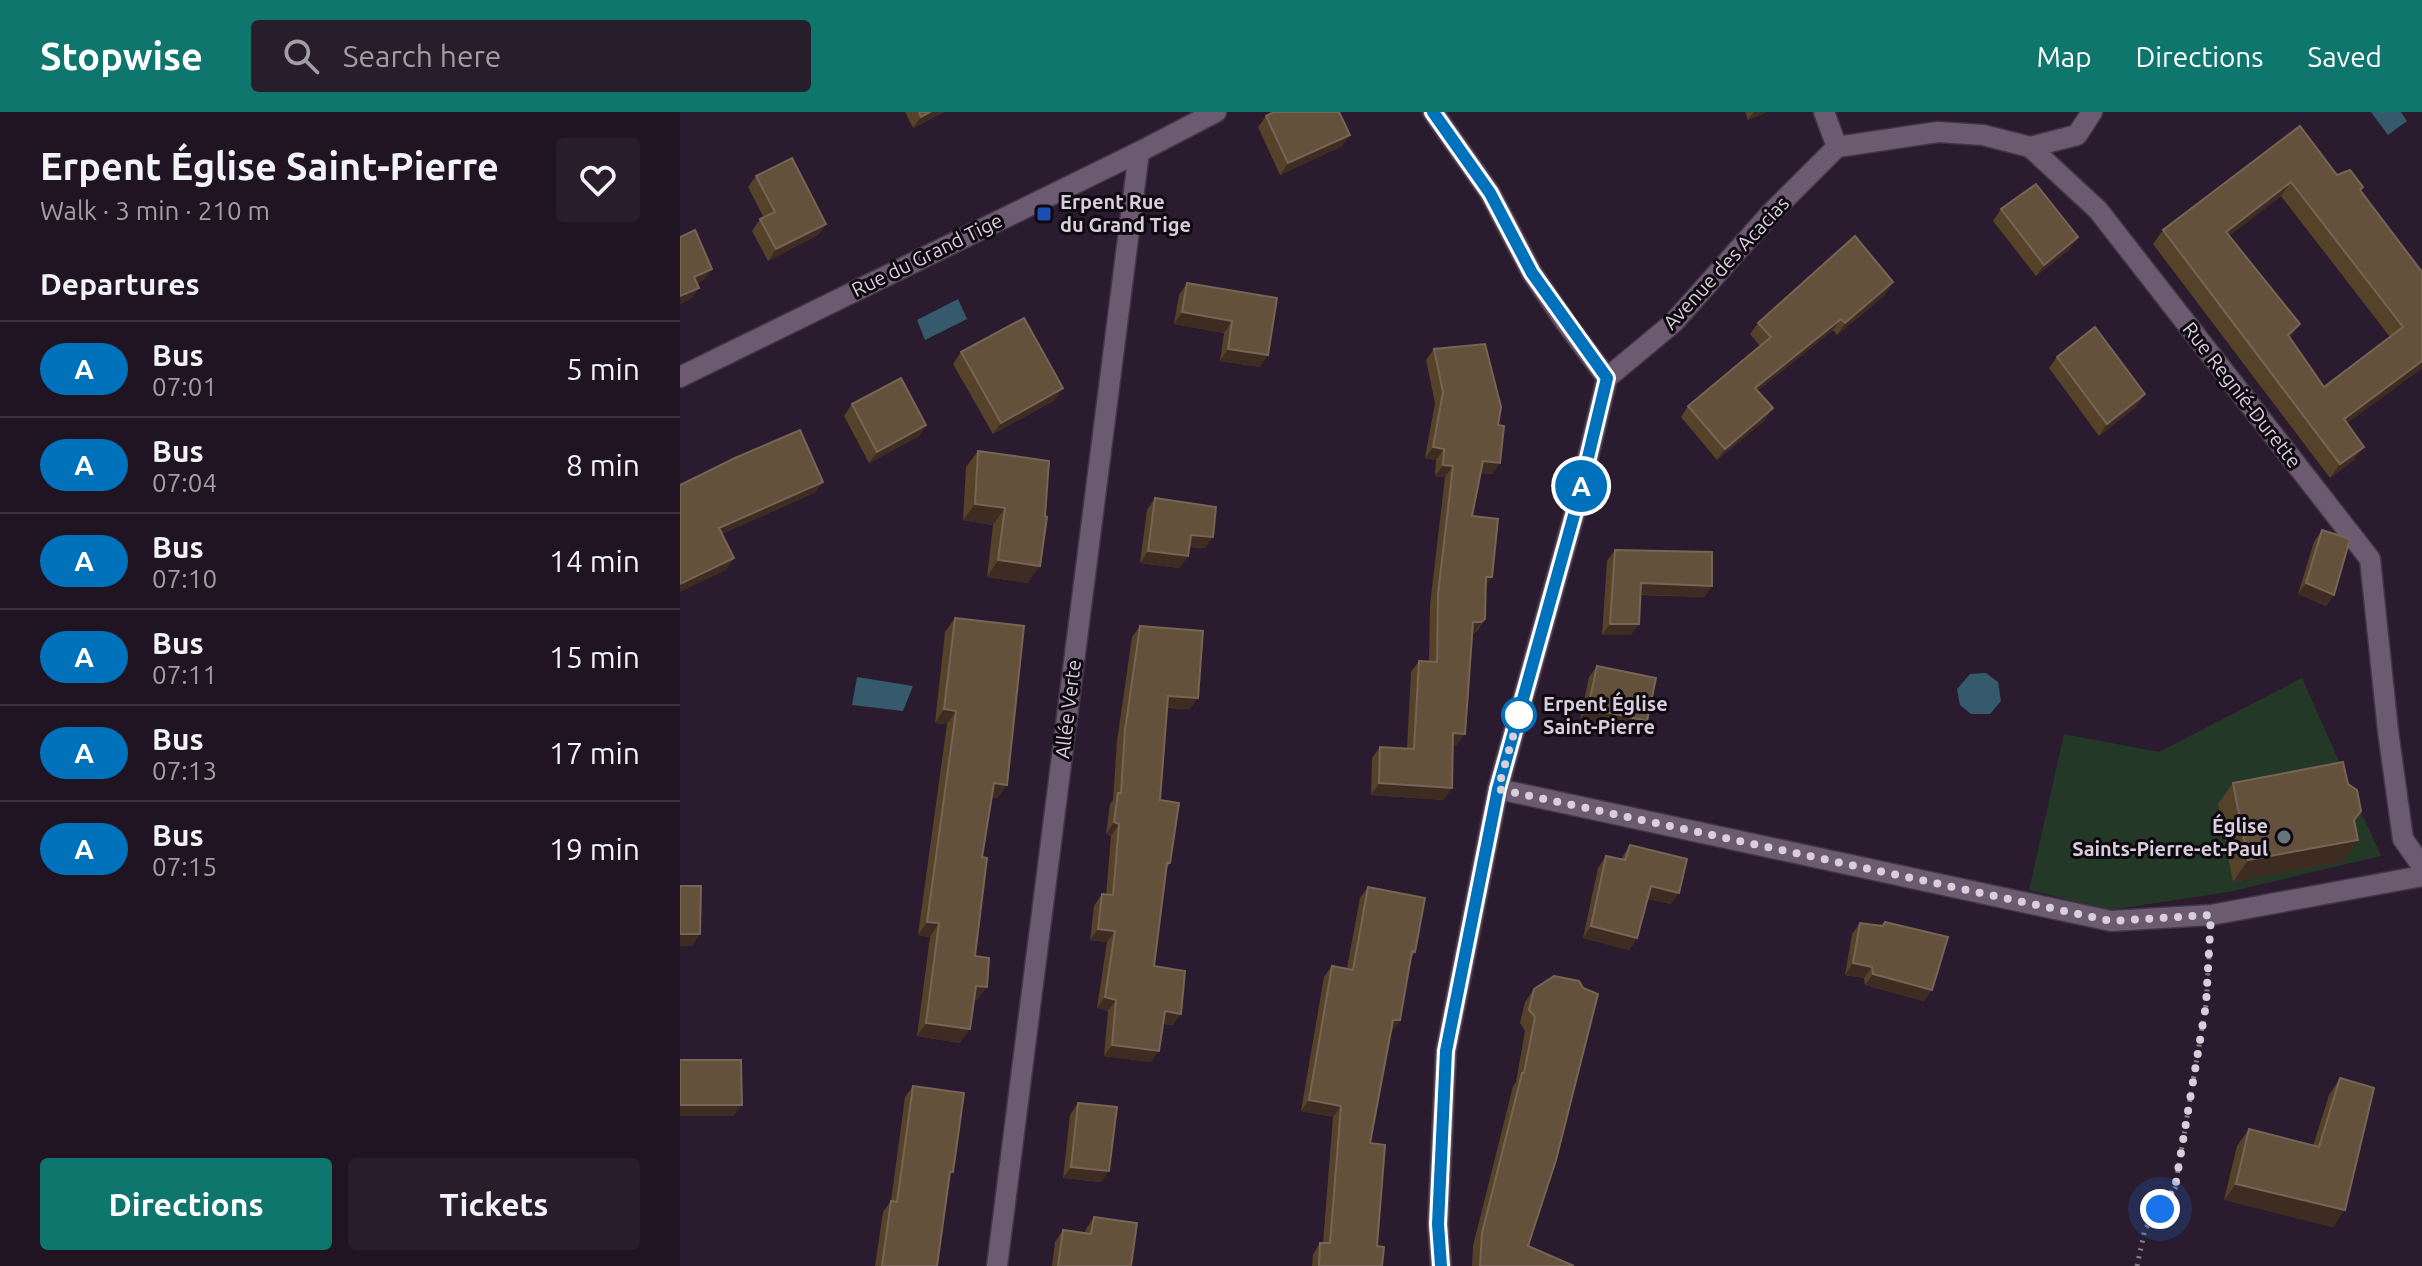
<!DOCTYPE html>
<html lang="en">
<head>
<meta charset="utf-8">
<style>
	body { margin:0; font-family:Ubuntu,sans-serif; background:#281d2a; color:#f1f3f6; height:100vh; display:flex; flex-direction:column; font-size:30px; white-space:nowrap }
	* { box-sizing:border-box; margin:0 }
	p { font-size:26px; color:#a29ea5 }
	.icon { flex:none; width:44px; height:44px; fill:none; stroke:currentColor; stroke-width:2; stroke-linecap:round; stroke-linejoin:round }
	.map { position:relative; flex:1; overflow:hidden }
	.panel { display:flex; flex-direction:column; background:#201422; width:680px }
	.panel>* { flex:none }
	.badge { padding:0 16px; border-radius:26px; font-size:28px; line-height:52px }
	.you { position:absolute; width:40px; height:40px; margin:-20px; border:6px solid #fff; border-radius:50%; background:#1a73e8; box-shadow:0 0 0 12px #1a73e833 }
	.map>.badge { position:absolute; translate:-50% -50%; box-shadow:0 0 0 4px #fff }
	h2 { padding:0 40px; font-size:30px; line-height:72px }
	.round { display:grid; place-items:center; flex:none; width:84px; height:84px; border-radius:8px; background:#281d2a }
	.overview { display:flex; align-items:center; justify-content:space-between; height:136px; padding:0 40px }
	h1 { font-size:38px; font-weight:700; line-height:60px }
	.primary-button { display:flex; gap:16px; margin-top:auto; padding:16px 40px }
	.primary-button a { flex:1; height:92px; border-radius:8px; background:#0f766e; color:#fff; font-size:32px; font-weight:700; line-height:92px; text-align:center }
	.primary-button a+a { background:#281d2a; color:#f1f3f6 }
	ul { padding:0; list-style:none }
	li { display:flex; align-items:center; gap:24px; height:96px; padding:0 40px; border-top:2px solid #3d3340 }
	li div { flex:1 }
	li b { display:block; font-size:30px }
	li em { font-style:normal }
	li .badge { min-width:88px; font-weight:700; text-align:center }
	header { display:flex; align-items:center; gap:48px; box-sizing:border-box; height:112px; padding:0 40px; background:#0f766e; color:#fff }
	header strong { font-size:38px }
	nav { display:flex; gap:44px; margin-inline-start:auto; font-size:28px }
	.search { width:560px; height:72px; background:#281d2a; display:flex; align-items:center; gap:20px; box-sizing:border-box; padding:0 28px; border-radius:8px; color:#a29ea5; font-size:30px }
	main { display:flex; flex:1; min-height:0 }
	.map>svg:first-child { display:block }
	.green { fill:#243828 }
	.water { fill:#355a6b }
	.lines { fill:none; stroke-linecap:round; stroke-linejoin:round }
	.minor-casing { stroke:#423545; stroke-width:23 }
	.path { stroke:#887c8b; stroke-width:5; stroke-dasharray:2 6; stroke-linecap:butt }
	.minor { stroke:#6c5a70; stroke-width:20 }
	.wall { fill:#564229; fill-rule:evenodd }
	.shaded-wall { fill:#3e2c23 }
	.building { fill:#64513c; stroke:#766555; stroke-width:2; fill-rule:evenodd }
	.line-casing { stroke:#fff; stroke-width:18 }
	.line { stroke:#0072bc; stroke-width:12 }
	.walk { stroke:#d9cfdb; stroke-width:8; stroke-dasharray:0 14.4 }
	.transit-dot { fill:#1a4fb4; stroke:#0f0911; stroke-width:3 }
	.stop-dot { fill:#fff; stroke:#0072bc; stroke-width:4 }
	.worship-dot { fill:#6b7280; stroke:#0f0911; stroke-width:3 }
	.labels { text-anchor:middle; stroke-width:6; stroke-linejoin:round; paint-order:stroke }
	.poi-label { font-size:20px; font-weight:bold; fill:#d9cfdb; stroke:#0f0911; text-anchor:start }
	.street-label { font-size:20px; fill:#d9cfdb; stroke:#0f0911 }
	.stop-label { font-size:20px; font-weight:bold; fill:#d9cfdb; stroke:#0f0911; text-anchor:start }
</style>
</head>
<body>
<header>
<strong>Stopwise</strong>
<div class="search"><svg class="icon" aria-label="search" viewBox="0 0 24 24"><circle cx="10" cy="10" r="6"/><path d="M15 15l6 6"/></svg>Search here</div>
<nav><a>Map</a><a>Directions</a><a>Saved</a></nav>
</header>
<main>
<section class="panel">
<div class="overview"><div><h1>Erpent Église Saint-Pierre</h1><p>Walk · 3 min · 210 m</p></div><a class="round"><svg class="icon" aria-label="heart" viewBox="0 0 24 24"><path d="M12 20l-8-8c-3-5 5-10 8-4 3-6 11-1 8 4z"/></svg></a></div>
<h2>Departures</h2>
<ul>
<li><span class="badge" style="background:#0072bc;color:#fff">A</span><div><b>Bus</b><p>07:01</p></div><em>5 min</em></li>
<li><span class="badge" style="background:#0072bc;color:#fff">A</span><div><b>Bus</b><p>07:04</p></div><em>8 min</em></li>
<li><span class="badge" style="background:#0072bc;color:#fff">A</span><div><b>Bus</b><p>07:10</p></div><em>14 min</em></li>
<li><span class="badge" style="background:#0072bc;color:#fff">A</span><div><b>Bus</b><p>07:11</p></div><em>15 min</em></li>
<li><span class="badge" style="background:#0072bc;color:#fff">A</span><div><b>Bus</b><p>07:13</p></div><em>17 min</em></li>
<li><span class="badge" style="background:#0072bc;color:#fff">A</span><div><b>Bus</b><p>07:15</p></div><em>19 min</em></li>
</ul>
<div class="primary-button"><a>Directions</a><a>Tickets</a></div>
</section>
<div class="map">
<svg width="1742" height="1154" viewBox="0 0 1742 1154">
	<rect width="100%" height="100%" fill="#2a1b2e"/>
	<path class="green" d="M1622,566L1701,744L1548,780L1430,798L1349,778L1384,622L1479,640Z"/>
	<g class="water">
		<path d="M1691,0H1721L1727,9L1708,23Z"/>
		<path d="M278,187L287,207L245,228L237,208Z"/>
		<path d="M1306,561L1318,570L1321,589L1310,602H1291L1280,593L1277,577L1290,562Z"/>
		<path d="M177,565L233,574L223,599L172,593Z"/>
	</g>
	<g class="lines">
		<defs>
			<g id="minor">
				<path d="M753,0L810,81L852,161L886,211L927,266"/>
				<path d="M1144,0L1157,35"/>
				<path d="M1157,35L1258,20L1303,23L1350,35L1418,98L1690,447L1708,619L1723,727L1742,754"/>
				<path d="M1350,35L1397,23L1412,0"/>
				<path d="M0,265L459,40L536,0"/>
				<path d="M818,677L1431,809L1531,803L1742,764"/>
				<path d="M317,1154L459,40"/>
				<path d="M761,1154L758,1112L766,939L818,677L896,396L927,266L993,211L1091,101L1157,35"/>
			</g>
		</defs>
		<use href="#minor" class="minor-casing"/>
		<path class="path" d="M1457,1154L1465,1117L1495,1076L1526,893L1530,828"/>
		<use href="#minor" class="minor"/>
	</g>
	<g class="wall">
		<path d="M225,0H264L233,16Z"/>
		<path d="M1065,0H1087L1068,8Z"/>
		<path d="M586,4L662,34L600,63L578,15Z"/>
		<path d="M1620,14L1657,63L1680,79L1742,160V256L1667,311L1674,348L1650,366L1473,132L1483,118ZM1601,84L1710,225L1644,275L1610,226L1549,124Z"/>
		<path d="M76,64L146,112L138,123L88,149L72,119L80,107L84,106L68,75Z"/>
		<path d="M1321,97L1390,137L1356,164L1313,109Z"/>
		<path d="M507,171L597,186L580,255L540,249L544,221L494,212L499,183Z"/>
		<path d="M1206,182L1157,223L1153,218L1077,279L1085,308L1037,348L1001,305L1008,294L1080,234L1070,222L1078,211Z"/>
		<path d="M754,237L818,313L820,351L812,362L800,361L792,404L805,475V507L797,519L792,522L777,633H773L764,688L691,683L692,646L700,635L727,636L731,560L739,549H749L750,493L765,365L755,364L756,348L745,346L755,291L746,248Z"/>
		<path d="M281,240L375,288L313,322L273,252Z"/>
		<path d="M1377,245L1457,294L1419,324L1369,256Z"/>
		<path d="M172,292L246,313L239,324L189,351L164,304Z"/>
		<path d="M298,339L369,349L348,471L307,465L313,413L283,408L286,355Z"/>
		<path d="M475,386L525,436L509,435L500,456L460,451L467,398Z"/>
		<path d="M1642,418L1654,483L1646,494L1618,482L1634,430Z"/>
		<path d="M935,438L1032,474L1024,485L960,483L951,523H922L927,449Z"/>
		<path d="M275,506L318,686L311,685L302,745L295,844L297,888H294L280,931L237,924L250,825L238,823L267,612L255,611L265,520Z"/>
		<path d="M460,514L510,597L487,596L480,688L490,751L486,757L474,854L493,913L483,912L471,950L424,944L428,899L417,896L427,830L410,828L414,794L422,782L426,783L431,724L426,722L430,692L433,688L437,629L452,525Z"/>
		<path d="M917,554L967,609L959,621L900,607L909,565Z"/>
		<path d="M1553,671L1674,709L1664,749L1553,770L1538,692Z"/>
		<path d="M950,733L991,792L968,787L957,826L949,838L903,826L918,756L926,744L941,747Z"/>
		<path d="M688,775L735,840L731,846L720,908L711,920L690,1031L697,1134L702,1154H632L633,1142L640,1131H643L653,1005L621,999L644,865L652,854L667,856L680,786Z"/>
		<path d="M1205,810L1244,889L1185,873L1184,866L1165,863L1172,822L1180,811L1202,814Z"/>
		<path d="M874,864L848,1134L894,1154H792L793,1134L833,974L836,970L845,919L840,911L845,890L854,877Z"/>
		<path d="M1660,966L1653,1115L1544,1088L1557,1034L1569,1017L1633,1034L1649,983Z"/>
		<path d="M233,974L269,1066L257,1154H195L203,1100L211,1089L225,985Z"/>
		<path d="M398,991L421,1070L383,1066L390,1003Z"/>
		<path d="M414,1105L451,1154H372L375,1130L383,1118L405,1121L406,1117Z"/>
	</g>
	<g class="shaded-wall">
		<path d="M250,0H264L233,16L241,5Z"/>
		<path d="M1074,0H1087L1068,8Z"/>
		<path d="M670,23L662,34L600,63L608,51Z"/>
		<path d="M1611,70L1601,84L1536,134L1546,120Z"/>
		<path d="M146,112L138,123L88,149L96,137Z"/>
		<path d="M1398,125L1390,137L1356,164L1364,153Z"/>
		<path d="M32,157L24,168L6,177L14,165Z"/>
		<path d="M1213,170L1206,182L1157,223L1165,211Z"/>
		<path d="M19,176L11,187L0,192V184Z"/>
		<path d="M502,200L552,209L544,221L494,212Z"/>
		<path d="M1161,207L1153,218L1067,287L1075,276Z"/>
		<path d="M1620,212L1610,226L1608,223Z"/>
		<path d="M548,237L588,243L580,255L540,249Z"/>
		<path d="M1742,249V256L1654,321L1664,307Z"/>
		<path d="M383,276L375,288L313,322L321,311Z"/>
		<path d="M1465,282L1457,294L1419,324L1427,312Z"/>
		<path d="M1093,296L1085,308L1037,348L1045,337Z"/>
		<path d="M246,313L239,324L189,351L197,340Z"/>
		<path d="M753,335L764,337L756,348L745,346Z"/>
		<path d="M1684,335L1674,348L1650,366L1660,352Z"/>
		<path d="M803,349L820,351L812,362L795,360Z"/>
		<path d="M763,353L773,354L765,365L755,364Z"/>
		<path d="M143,370L135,381L31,427L39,416Z"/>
		<path d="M295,392L325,396L313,413L283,408Z"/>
		<path d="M511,423L533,425L525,436L503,434Z"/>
		<path d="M468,439L508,444L500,456L460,451Z"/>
		<path d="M54,446L46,458L0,480V472Z"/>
		<path d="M318,448L360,454L348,471L307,465Z"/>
		<path d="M806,465H812L804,476Z"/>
		<path d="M961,471L1032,474L1024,485L953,482Z"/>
		<path d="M1626,471L1654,483L1646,494L1618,482Z"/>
		<path d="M805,507L793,522L785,521L793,510Z"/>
		<path d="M930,512H959L951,523H922Z"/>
		<path d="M488,584L518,586L510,597L480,595Z"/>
		<path d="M908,596L967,609L959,621L900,607Z"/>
		<path d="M264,597L276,599L267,612L255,611Z"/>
		<path d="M773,621L785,622L777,633H765Z"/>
		<path d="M314,671L327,673L318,686L304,684Z"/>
		<path d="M699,671L772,676L764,688L691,683Z"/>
		<path d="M434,710L439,712L431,724L426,722Z"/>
		<path d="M1678,728L1664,749L1553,770L1568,748Z"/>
		<path d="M971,774L999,781L991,792L963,786Z"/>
		<path d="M247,810L259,811L250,825L238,823Z"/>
		<path d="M911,814L957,826L949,838L903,826Z"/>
		<path d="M418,817L435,819L427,830L410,828Z"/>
		<path d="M0,822H20L12,834H0Z"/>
		<path d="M1173,851L1192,855L1184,866L1165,863Z"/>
		<path d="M1193,862L1252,878L1244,889L1185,873Z"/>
		<path d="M296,874L307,875L297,888L287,887Z"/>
		<path d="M425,885L436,888L428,899L417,896Z"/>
		<path d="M485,899L501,902L493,913L477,911Z"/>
		<path d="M713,908H720L712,920L705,919Z"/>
		<path d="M246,911L290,917L280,931L237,924Z"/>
		<path d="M432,933L479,939L471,950L424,944Z"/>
		<path d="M629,988L661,994L653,1005L621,999Z"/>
		<path d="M0,993H62L54,1004H0Z"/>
		<path d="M391,1055L429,1059L421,1070L383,1066Z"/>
		<path d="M1556,1072L1665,1098L1653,1115L1544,1088Z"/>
	</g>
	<g class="building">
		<path d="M239,0H250L241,5Z"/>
		<path d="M594,0H659L670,23L608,51L586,4Z"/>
		<path d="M1620,14L1657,63L1670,58L1683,75L1680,78L1742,160V249L1664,307L1684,335L1660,352L1483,118ZM1611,70L1723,215L1644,275L1608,223L1620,212L1546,120Z"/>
		<path d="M112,46L146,112L96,137L80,107L95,100L76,64Z"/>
		<path d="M1356,72L1398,125L1364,153L1321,97Z"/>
		<path d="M15,118L32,157L14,165L19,176L0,184V125Z"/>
		<path d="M1175,124L1213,170L1165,211L1161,207L1075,276L1093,296L1045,337L1008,294L1091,225L1078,211Z"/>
		<path d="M507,171L597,186L588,243L548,237L552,209L502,200Z"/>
		<path d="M344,206L383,276L321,311L281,240Z"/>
		<path d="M1415,215L1465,282L1427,312L1377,245Z"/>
		<path d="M805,232L821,295L818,313L824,314L820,351L803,349L792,404L818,407L812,465H806L805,507L801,510H793L785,622L773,621L772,676L699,671L700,635L734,637L739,549L757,550L758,482L773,354L763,353L764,337L753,335L763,280L754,237Z"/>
		<path d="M221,266L246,313L197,340L172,292Z"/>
		<path d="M120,318L143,370L39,416L54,446L0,472V373L55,346Z"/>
		<path d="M298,339L369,349L365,404L367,405L360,454L318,448L325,396L295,392Z"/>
		<path d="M475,386L536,395L533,425L511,423L508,444L468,439Z"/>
		<path d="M1642,418L1670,427L1654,483L1626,471Z"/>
		<path d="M935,438L1032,440V474L961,471L959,512H930Z"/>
		<path d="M275,506L344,514L327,673L314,671L302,745L307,746L295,844L309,846L307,875L296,874L290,917L246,911L259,811L247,810L276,599L264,597Z"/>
		<path d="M460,514L523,519L518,586L488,584L480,688L499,691L490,751H487L474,854L505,859L501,902L485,899L479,939L432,933L436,888L425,885L435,819L418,817L422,782L433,783L439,712L434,710L438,681H441L445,618Z"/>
		<path d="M917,554L976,566L967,609L908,596Z"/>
		<path d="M1663,650L1668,672L1677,678L1681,699L1674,708L1678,728L1568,748L1553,671Z"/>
		<path d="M950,733L1007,747L999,781L971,774L957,826L911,814L926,744L945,748Z"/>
		<path d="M0,774H21L20,822H0Z"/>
		<path d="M688,775L745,786L735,840L732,839L720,908H713L690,1031L705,1033L697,1134L704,1135L702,1154H639L640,1131H650L661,994L629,988L652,854L673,858Z"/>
		<path d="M1205,810L1268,825L1252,878L1193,862L1192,855L1173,851L1180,811L1203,814Z"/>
		<path d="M874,864L899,869L903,876L918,882L876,1048L848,1134L894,1154H800L802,1121L842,961H844L855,905L849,898L854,877Z"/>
		<path d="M0,948H61L62,993H0Z"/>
		<path d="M1660,966L1694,976L1665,1098L1556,1072L1569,1017L1639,1035Z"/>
		<path d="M233,974L284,981L273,1060H270L257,1154H202L211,1089L217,1090Z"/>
		<path d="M398,991L437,995L429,1059L391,1055Z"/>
		<path d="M414,1105L457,1111L451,1154H378L383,1118L411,1122Z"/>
	</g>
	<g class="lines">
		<defs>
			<path id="line" d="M753,0L810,81L852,161L927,266L896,396L818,677L766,939L758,1112L761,1154"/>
		</defs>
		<use href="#line" class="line-casing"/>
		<use href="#line" class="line"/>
		<path class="walk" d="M839,603L842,593L818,677L1431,809L1531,803L1526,893L1495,1076L1480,1097"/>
	</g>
	<rect class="transit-dot" x="356" y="94" width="16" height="16" rx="4"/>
	<circle class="stop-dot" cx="839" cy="603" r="16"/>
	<circle class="worship-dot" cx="1604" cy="725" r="8"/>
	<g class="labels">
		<g class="poi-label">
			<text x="380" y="97">Erpent Rue<tspan x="380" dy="23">du Grand Tige</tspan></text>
			<text x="1588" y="721" text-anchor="end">Église<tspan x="1588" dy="23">Saints-Pierre-et-Paul</tspan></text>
		</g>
		<g class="street-label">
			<text transform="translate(247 143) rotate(-26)" y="7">Rue du Grand Tige</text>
			<text transform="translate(1046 151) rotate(-47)" y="7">Avenue des Acacias</text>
			<text transform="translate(1562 283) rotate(52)" y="7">Rue Regnié-Durette</text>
			<text transform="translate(388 597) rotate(-83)" y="7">Allée Verte</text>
		</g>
		<g class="stop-label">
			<text x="863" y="599">Erpent Église<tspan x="863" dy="23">Saint-Pierre</tspan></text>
		</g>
	</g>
</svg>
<div class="you" style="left:1480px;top:1097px"></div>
<b class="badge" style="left:901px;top:374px;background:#0072bc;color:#fff">A</b>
</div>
</main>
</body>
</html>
